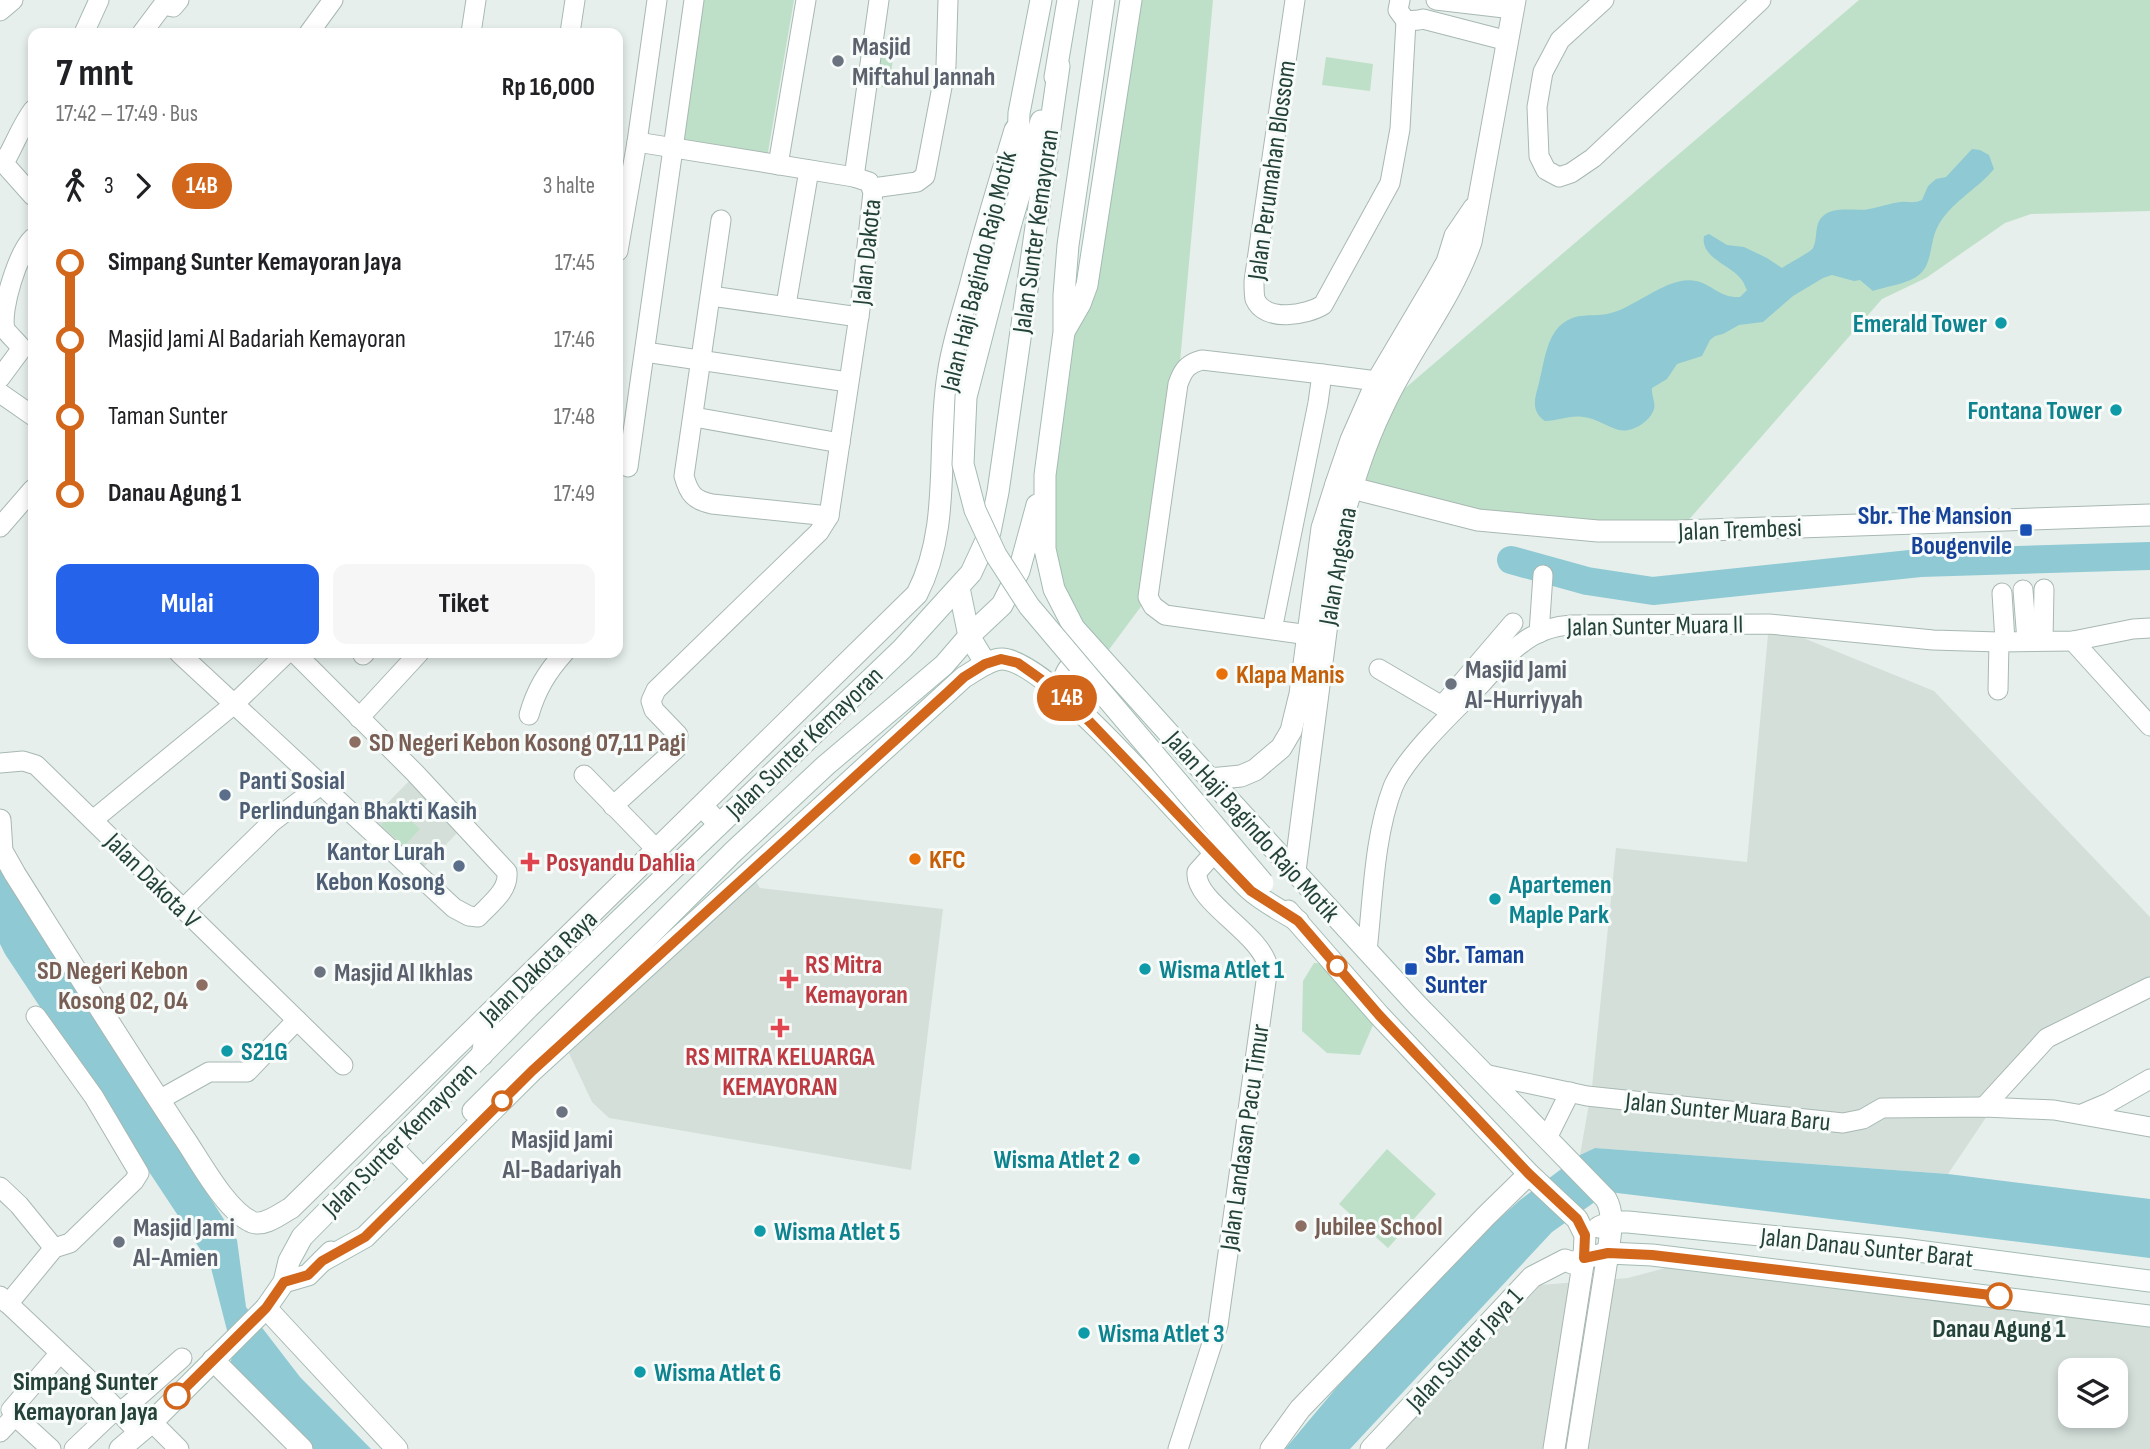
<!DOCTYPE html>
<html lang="id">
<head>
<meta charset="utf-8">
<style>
	body { margin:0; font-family:"Sofia Sans Condensed",sans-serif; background:#f6f6f6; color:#202124; height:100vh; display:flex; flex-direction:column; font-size:26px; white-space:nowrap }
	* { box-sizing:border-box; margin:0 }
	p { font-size:23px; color:#757577 }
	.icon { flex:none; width:38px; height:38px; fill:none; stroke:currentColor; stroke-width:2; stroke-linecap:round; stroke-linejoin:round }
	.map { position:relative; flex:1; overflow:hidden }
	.sheet { position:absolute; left:28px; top:28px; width:595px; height:630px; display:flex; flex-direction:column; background:#fff; border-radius:14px; box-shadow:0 4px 10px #0003 }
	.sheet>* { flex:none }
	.badge { padding:0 14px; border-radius:23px; font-size:24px; line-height:46px }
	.controls { position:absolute; left:2058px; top:1358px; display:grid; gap:14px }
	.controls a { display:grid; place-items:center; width:70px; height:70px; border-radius:14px; background:#fff; box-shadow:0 4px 10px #0003; font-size:35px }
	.map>.badge { position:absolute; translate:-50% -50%; box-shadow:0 0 0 4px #fff }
	.legs { display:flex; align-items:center; gap:10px; height:77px; padding:0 28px; font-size:23px }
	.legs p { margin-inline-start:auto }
	.head { display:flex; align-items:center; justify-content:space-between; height:119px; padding:0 28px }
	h1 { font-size:38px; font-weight:700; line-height:52px }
	.button { display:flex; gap:14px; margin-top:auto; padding:14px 28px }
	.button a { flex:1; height:80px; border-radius:14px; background:#2563eb; color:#fff; font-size:28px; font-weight:700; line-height:80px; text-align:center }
	.button a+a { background:#f6f6f6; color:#202124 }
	ul { padding:0 28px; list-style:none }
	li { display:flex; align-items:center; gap:24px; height:77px; font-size:26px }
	li i { display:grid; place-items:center; width:10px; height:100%; margin:0 9px; background:currentColor }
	li i::after { content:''; width:18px; height:18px; margin:-9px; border:5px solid; border-radius:50%; background:#fff }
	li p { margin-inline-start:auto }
	li:first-child i { background:linear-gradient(#0000 50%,currentColor 0) }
	li:last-child i { background:linear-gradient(currentColor 50%,#0000 0) }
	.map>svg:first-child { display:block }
	.built { fill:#d4dfda; fill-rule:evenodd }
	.green { fill:#bfe0c8 }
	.water { fill:#8ec9d4 }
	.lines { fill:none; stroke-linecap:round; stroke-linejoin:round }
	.river { stroke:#8ec9d4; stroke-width:28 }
	.minor-casing { stroke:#a8b8b2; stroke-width:21 }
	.tertiary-casing { stroke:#a8b8b2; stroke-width:23 }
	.secondary-casing { stroke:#a4bbb3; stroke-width:23 }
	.minor { stroke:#fff; stroke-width:19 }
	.tertiary { stroke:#fff; stroke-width:21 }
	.secondary { stroke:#fff; stroke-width:21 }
	.secondary-bridge-casing { stroke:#a4bbb3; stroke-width:23; stroke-linecap:butt }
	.secondary-bridge { stroke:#fff; stroke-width:21 }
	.line-1-casing { stroke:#fff; stroke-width:16 }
	.line-1 { stroke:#d2661b; stroke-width:10 }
	.worship-dot { fill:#6b7280; stroke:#f7fbf9; stroke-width:2.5 }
	.culture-dot { fill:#0f9aa8; stroke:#f7fbf9; stroke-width:2.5 }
	.transit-dot { fill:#1a4fb4; stroke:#f7fbf9; stroke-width:2.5 }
	.food-dot { fill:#e8710a; stroke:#f7fbf9; stroke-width:2.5 }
	.education-dot { fill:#8d6e63; stroke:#f7fbf9; stroke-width:2.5 }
	.service-dot { fill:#5c6f8a; stroke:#f7fbf9; stroke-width:2.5 }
	.health-dot { fill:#e0444e; stroke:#f7fbf9; stroke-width:2.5 }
	.stop-1-dot { fill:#fff; stroke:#d2661b; stroke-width:3.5 }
	.labels { text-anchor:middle; stroke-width:6; stroke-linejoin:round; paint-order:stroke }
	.worship-label { font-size:26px; font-weight:bold; fill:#5b616d; stroke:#f7fbf9; text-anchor:start }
	.street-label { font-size:26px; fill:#24423a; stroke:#f7fbf9 }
	.culture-label { font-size:26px; font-weight:bold; fill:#0d838f; stroke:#f7fbf9; text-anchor:start }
	.transit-label { font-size:26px; font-weight:bold; fill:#164399; stroke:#f7fbf9; text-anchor:end }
	.food-label { font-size:26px; font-weight:bold; fill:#c56008; stroke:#f7fbf9; text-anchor:start }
	.education-label { font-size:26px; font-weight:bold; fill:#785e54; stroke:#f7fbf9; text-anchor:start }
	.service-label { font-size:26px; font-weight:bold; fill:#4e5e75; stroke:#f7fbf9; text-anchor:start }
	.health-label { font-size:26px; font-weight:bold; fill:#be3a42; stroke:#f7fbf9; text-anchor:start }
	.stop-label { font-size:26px; font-weight:bold; fill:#24423a; stroke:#f7fbf9 }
</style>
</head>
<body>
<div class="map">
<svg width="2150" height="1449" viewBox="0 0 2150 1449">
	<rect width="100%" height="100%" fill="#e6efeb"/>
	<g class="built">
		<path d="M1769,624L1934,691L2150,917V982L2040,1037L1948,1174L1595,1148L1580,1155L1592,1087L1616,848L1747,862Z"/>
		<path d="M411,779L462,828L421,870L370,821Z"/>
		<path d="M754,878L760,888L943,909L911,1170L609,1118L592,1102L567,1049Z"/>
		<path d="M1669,1267L2150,1323V1449H1383L1540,1285L1628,1278ZM2070,1370H2116V1416H2070Z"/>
	</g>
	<g class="green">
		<path d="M701,0H794L767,158L677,143Z"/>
		<path d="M1130,0H1213L1178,384L1148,597L1102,659L1074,628L1045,549L1064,332L1087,285Z"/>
		<path d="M1859,0H2150V211L2031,214L2005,223L1926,278L1882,299L1679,531H1598L1352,488L1382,408Z"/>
		<path d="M879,49L894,51L889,88L874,86Z"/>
		<path d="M1326,57L1373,64L1370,91L1322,85Z"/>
		<path d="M397,808L420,829L404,846L381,825Z"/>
		<path d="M1314,963L1331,964L1377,1016L1360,1055L1327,1053L1302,1031L1303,981Z"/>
		<path d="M1387,1149L1436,1194L1388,1248L1339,1204Z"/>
	</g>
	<g class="water">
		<path d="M1972,149L1980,150L1989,155L1994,169C1977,190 1950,202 1937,228C1930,242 1932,264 1920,274C1909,284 1887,286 1873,291L1860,280L1854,281L1832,275L1823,278L1793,296L1763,322L1739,325L1723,334L1715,336L1710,340L1702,356L1677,364L1667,379L1652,388C1651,395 1656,403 1654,409C1650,422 1632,433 1619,430C1607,427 1596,418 1583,417C1569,415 1558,421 1545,421C1530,411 1535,398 1539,383C1544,364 1546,337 1562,324C1577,312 1590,317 1607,314C1635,309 1667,275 1696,281C1714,285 1719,298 1740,297L1747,290C1745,287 1744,282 1741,279C1731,265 1700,258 1704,236L1709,234L1727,245L1744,247L1767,258L1782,268C1789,263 1811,252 1813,248C1818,239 1814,225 1822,217C1834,205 1855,212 1869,209C1880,207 1890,203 1901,202C1909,201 1914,204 1922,200L1928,186L1936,179L1946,177Z"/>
		<path d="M0,868L237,1240L246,1307L300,1377L371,1449H308L230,1364L244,1314L230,1342L210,1264L5,954L0,944Z"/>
		<path d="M1595,1148L1948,1174L2150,1199V1258L1609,1192L1552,1232L1350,1449H1285L1348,1374L1473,1242L1520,1200L1580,1155Z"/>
	</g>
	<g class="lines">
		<path class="river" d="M1511,560L1587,581L1653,591L1920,563L2150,556"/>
		<defs>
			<g id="minor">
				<path d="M1295,0L1254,281C1254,286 1254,294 1255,299C1265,323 1307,315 1323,305L1390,183L1400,129L1406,21"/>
				<path d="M1400,0L1398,10L1406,21L1419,20"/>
				<path d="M1436,0L1513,9"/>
				<path d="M1604,0L1560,40L1543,72L1537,107L1539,156L1546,170L1559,177L1571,173L1593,158L1761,0"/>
				<path d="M0,11L13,0"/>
				<path d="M1423,19L1508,41"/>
				<path d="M84,33L99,0"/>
				<path d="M142,33L163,5L173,7L179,0"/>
				<path d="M309,33L333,0"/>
				<path d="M471,33L476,0"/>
				<path d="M570,33L575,0"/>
				<path d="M0,159L33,196"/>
				<path d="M4,163C14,146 21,126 33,110"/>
				<path d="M778,165L806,0"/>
				<path d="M854,177L879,0"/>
				<path d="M873,188L917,182L925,176L946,66L948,0"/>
				<path d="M721,220L684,476C689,494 694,500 712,504L829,516"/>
				<path d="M618,251L637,142L657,0"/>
				<path d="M711,296L859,317"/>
				<path d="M786,305L809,170"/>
				<path d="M645,352L848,382"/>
				<path d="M1322,374L1377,381"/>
				<path d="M0,378L20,351V346C16,341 9,335 5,329C0,310 18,252 33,238"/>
				<path d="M0,393L33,416"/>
				<path d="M694,417L840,443"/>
				<path d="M628,467L694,0"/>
				<path d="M0,527L33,489"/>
				<path d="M2023,590L2027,641"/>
				<path d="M2002,593L2005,641"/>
				<path d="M1272,630L1318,403L1322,374L1202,360C1187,364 1183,370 1178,384L1148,597L1153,606L1165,615L1309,635"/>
				<path d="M1539,633L1543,575"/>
				<path d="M2043,640L2044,589"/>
				<path d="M2073,641L2150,726"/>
				<path d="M179,653L454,908L469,916L478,917C490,904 509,891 507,872L415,773L295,653"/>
				<path d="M363,655L365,653"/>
				<path d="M1379,669L1452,712"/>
				<path d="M1998,690L1999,642"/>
				<path d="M1442,706L1513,623"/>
				<path d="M529,715C536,690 547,672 564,653"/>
				<path d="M359,718L419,653"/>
				<path d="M0,763L23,761L36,765L343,1065"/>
				<path d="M584,775L657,850"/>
				<path d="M613,806L677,748L678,735L654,710L651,701L656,690L819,532L829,516L860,309L873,192L869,182L854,177L637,142"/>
				<path d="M93,820L233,705L287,653"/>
				<path d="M182,910L272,822L322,784"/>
				<path d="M1367,951C1373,898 1374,836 1393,787C1405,757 1456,709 1480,685C1493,671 1506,654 1522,643C1536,632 1553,626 1571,625L1769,624L1933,640L1999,642L2073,641L2133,629L2150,628"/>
				<path d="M1484,1074L1587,1096L1843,1123L1863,1119L1882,1108L1984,1107L2054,1110L2150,1127"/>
				<path d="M159,1100L209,1072H247L297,1020"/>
				<path d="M1984,1107L2047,1038L2150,987"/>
				<path d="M2082,1114L2108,1103L2150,1079"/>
				<path d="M1547,1138L1570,1092"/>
				<path d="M0,1187L19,1205L54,1248"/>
				<path d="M0,1296L87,1378L138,1432"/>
				<path d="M8,1304L54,1248L70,1243L134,1181L139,1173L94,1097L36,1016"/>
				<path d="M15,1416L51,1449"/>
				<path d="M152,1422L179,1449"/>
				<path d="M0,1432L15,1416L11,1410L59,1354"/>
				<path d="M74,1449L116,1409L122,1410L129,1405L182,1358"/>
				<path d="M1178,1449L1218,1325L1268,967C1261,933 1194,902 1197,872L1214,853"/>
			</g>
			<g id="tertiary">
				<path d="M1336,484L1478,520L1598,531H1679L2150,515"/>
				<path d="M1210,779L1241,776L1255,770L1281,748L1291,731L1300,694L1322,528L1336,484L1351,440L1377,381L1435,283L1447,262L1455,236L1474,208"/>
				<path d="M0,820L2,851L15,874C70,961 125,1049 182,1135C199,1159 225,1210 252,1222C264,1227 280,1214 291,1208L917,594C952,526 936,449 948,375C952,344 963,313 971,283C984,231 1000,180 1015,130"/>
				<path d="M1295,871L1339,531C1351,490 1363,448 1382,409C1408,351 1450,302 1471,242L1515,0"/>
				<path d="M266,1308L397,1449"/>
				<path d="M213,1360L302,1449"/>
				<path d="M1271,1449L1300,1409L1486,1216L1529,1174"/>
				<path d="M1371,1449L1532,1277L1565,1260L1572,1263L1584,1258L1554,1449"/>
				<path d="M1577,1449L1608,1253"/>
			</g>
			<g id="secondary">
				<path d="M1104,0L1068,245L1064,295V332L1045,475V549L1054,589L1074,628L1210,779L1417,1005L1606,1199C1615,1215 1610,1235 1608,1253"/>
				<path d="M1055,77L1068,0"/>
				<path d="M1017,174L1019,113L1041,0"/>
				<path d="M1011,223L1041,121"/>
				<path d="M1065,330L1080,304L1087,285L1131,0"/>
				<path d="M959,588L969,636L986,664"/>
				<path d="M1066,697C1059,676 1070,659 1092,657"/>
				<path d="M702,806L719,824"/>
				<path d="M1288,911L1379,1015L1529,1174L1577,1219L1585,1235L1584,1258L1608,1253L1652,1255L2150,1316"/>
				<path d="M482,1055L490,1013"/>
				<path d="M473,1111L733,852L825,766L944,665L969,636L1002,605L1019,571L1037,505"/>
				<path d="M391,1146L414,1170"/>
				<path d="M1599,1227L1611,1222H1628L1902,1249L2150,1281"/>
				<path d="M322,1261L365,1237L532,1071L964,677C975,671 989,659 1002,659C1052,660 1206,848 1249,889C1263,902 1282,911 1298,921"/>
				<path d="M284,1282L308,1275L331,1252"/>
				<path d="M120,1449L152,1422L266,1308L284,1282L289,1261L302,1237L528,1008L902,649L971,573L990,532L998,492L1059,66"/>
			</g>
		</defs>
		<use href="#minor" class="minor-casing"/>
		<use href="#tertiary" class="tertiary-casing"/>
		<use href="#secondary" class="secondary-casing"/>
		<use href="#minor" class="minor"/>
		<use href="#tertiary" class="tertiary"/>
		<use href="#secondary" class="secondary"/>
		<defs>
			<path id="secondary-bridge" d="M1011,223L966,397L963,464L975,510L996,555L1029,606L1263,883"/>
		</defs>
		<use href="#secondary-bridge" class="secondary-bridge-casing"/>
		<use href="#secondary-bridge" class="secondary-bridge"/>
	</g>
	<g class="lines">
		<defs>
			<path id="line-1" d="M177,1396L266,1308L284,1282L308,1275L322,1261L365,1237L532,1071L948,692L964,677L985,664L1001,659L1018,663L1066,697L1251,891L1298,921L1379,1015L1529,1174L1577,1219L1585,1235L1584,1258L1608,1253L1652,1255L1999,1296"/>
		</defs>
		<use href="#line-1" class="line-1-casing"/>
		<use href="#line-1" class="line-1"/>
	</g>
	<g class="worship-dot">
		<circle cx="838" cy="61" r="7"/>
		<circle cx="1451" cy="684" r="7"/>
		<circle cx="320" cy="972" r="7"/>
		<circle cx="562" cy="1112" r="7"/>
		<circle cx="119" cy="1242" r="7"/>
	</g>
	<g class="culture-dot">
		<circle cx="2001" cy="323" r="7"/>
		<circle cx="2116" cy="410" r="7"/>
		<circle cx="1495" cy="899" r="7"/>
		<circle cx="1145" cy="969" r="7"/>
		<circle cx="227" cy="1051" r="7"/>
		<circle cx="1134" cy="1159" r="7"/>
		<circle cx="760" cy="1231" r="7"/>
		<circle cx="1084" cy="1333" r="7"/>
		<circle cx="640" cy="1372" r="7"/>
	</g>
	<g class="transit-dot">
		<rect x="2019" y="523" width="14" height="14" rx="3.5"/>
		<rect x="1404" y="962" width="14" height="14" rx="3.5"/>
	</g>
	<g class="food-dot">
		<circle cx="1222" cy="674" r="7"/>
		<circle cx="915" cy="859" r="7"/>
	</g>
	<g class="education-dot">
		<circle cx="355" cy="742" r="7"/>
		<circle cx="202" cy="985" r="7"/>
		<circle cx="1301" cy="1226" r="7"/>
	</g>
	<g class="service-dot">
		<circle cx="225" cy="795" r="7"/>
		<circle cx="459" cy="866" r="7"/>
	</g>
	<g class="health-dot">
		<path d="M526.5 851.5h7v7h7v7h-7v7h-7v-7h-7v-7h7z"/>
		<path d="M785.5 968.5h7v7h7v7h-7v7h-7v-7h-7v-7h7z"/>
		<path d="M776.5 1017.5h7v7h7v7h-7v7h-7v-7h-7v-7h7z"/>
	</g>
	<g class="stop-1-dot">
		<circle cx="1337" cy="966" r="9"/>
		<circle cx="502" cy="1101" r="9"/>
		<circle cx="1999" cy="1296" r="12"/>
		<circle cx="177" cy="1396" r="12"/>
	</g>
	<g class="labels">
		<g class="worship-label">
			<text x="852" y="55">Masjid<tspan x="852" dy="30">Miftahul Jannah</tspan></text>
			<text x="1465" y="678">Masjid Jami<tspan x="1465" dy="30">Al-Hurriyyah</tspan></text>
			<text x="334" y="981">Masjid Al Ikhlas</text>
			<text x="562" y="1148" text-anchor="middle">Masjid Jami<tspan x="562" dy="30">Al-Badariyah</tspan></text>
			<text x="133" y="1236">Masjid Jami<tspan x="133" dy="30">Al-Amien</tspan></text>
		</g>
		<g class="street-label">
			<text transform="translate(1271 170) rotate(-82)" y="9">Jalan Perumahan Blossom</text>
			<text transform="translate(1035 231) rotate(-82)" y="9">Jalan Sunter Kemayoran</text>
			<text transform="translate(866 252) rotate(-84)" y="9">Jalan Dakota</text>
			<text transform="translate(978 271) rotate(-76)" y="9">Jalan Haji Bagindo Rajo Motik</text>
			<text transform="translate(1740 529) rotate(-2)" y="9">Jalan Trembesi</text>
			<text transform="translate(1337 566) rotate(-80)" y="9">Jalan Angsana</text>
			<text transform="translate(1655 625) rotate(-1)" y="9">Jalan Sunter Muara II</text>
			<text transform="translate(804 742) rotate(-44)" y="9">Jalan Sunter Kemayoran</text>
			<text transform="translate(1253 826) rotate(48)" y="9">Jalan Haji Bagindo Rajo Motik</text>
			<text transform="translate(153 880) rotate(45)" y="9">Jalan Dakota V</text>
			<text transform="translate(538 967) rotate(-44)" y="9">Jalan Dakota Raya</text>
			<text transform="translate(1728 1111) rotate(6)" y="9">Jalan Sunter Muara Baru</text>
			<text transform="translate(1244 1137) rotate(-82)" y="9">Jalan Landasan Pacu Timur</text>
			<text transform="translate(399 1139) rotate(-45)" y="9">Jalan Sunter Kemayoran</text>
			<text transform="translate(1867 1247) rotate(6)" y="9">Jalan Danau Sunter Barat</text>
			<text transform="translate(1464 1349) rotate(-47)" y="9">Jalan Sunter Jaya 1</text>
		</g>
		<g class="culture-label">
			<text x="1987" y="332" text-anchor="end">Emerald Tower</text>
			<text x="2102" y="419" text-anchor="end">Fontana Tower</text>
			<text x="1509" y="893">Apartemen<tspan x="1509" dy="30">Maple Park</tspan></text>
			<text x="1159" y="978">Wisma Atlet 1</text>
			<text x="241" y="1060">S21G</text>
			<text x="1120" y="1168" text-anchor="end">Wisma Atlet 2</text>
			<text x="774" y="1240">Wisma Atlet 5</text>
			<text x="1098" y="1342">Wisma Atlet 3</text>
			<text x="654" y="1381">Wisma Atlet 6</text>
		</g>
		<g class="transit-label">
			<text x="2012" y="524">Sbr. The Mansion<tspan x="2012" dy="30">Bougenvile</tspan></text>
			<text x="1425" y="963" text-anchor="start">Sbr. Taman<tspan x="1425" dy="30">Sunter</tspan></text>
		</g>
		<g class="food-label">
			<text x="1236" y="683">Klapa Manis</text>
			<text x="929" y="868">KFC</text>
		</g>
		<g class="education-label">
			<text x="369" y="751">SD Negeri Kebon Kosong 07,11 Pagi</text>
			<text x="188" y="979" text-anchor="end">SD Negeri Kebon<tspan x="188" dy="30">Kosong 02, 04</tspan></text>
			<text x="1315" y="1235">Jubilee School</text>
		</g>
		<g class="service-label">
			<text x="239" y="789">Panti Sosial<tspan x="239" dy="30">Perlindungan Bhakti Kasih</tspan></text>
			<text x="445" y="860" text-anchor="end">Kantor Lurah<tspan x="445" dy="30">Kebon Kosong</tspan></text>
		</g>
		<g class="health-label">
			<text x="546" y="871">Posyandu Dahlia</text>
			<text x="805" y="973">RS Mitra<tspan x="805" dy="30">Kemayoran</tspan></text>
			<text x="780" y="1065" text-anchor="middle">RS MITRA KELUARGA<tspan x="780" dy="30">KEMAYORAN</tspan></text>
		</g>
		<g class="stop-label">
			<text x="1999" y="1337">Danau Agung 1</text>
			<text x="158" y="1390" text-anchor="end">Simpang Sunter<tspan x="158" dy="30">Kemayoran Jaya</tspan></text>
		</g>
	</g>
</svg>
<div class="controls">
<a><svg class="icon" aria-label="layers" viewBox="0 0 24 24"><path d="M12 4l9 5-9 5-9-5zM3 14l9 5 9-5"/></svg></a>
</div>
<b class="badge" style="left:1067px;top:698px;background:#d2661b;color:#fff">14B</b>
<section class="sheet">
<div class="head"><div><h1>7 mnt</h1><p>17:42 – 17:49 · Bus</p></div><b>Rp 16,000</b></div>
<div class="legs"><svg class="icon" aria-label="walk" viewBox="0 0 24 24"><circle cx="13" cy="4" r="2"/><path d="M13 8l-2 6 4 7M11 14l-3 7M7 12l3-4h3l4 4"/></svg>3<svg class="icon" aria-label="forward" viewBox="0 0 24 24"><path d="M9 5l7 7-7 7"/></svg><b class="badge" style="background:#d2661b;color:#fff">14B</b><p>3 halte</p></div>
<ul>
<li><i style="color:#d2661b"></i><b>Simpang Sunter Kemayoran Jaya</b><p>17:45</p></li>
<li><i style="color:#d2661b"></i><span>Masjid Jami Al Badariah Kemayoran</span><p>17:46</p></li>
<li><i style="color:#d2661b"></i><span>Taman Sunter</span><p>17:48</p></li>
<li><i style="color:#d2661b"></i><b>Danau Agung 1</b><p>17:49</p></li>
</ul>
<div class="button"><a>Mulai</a><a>Tiket</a></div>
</section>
</div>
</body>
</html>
